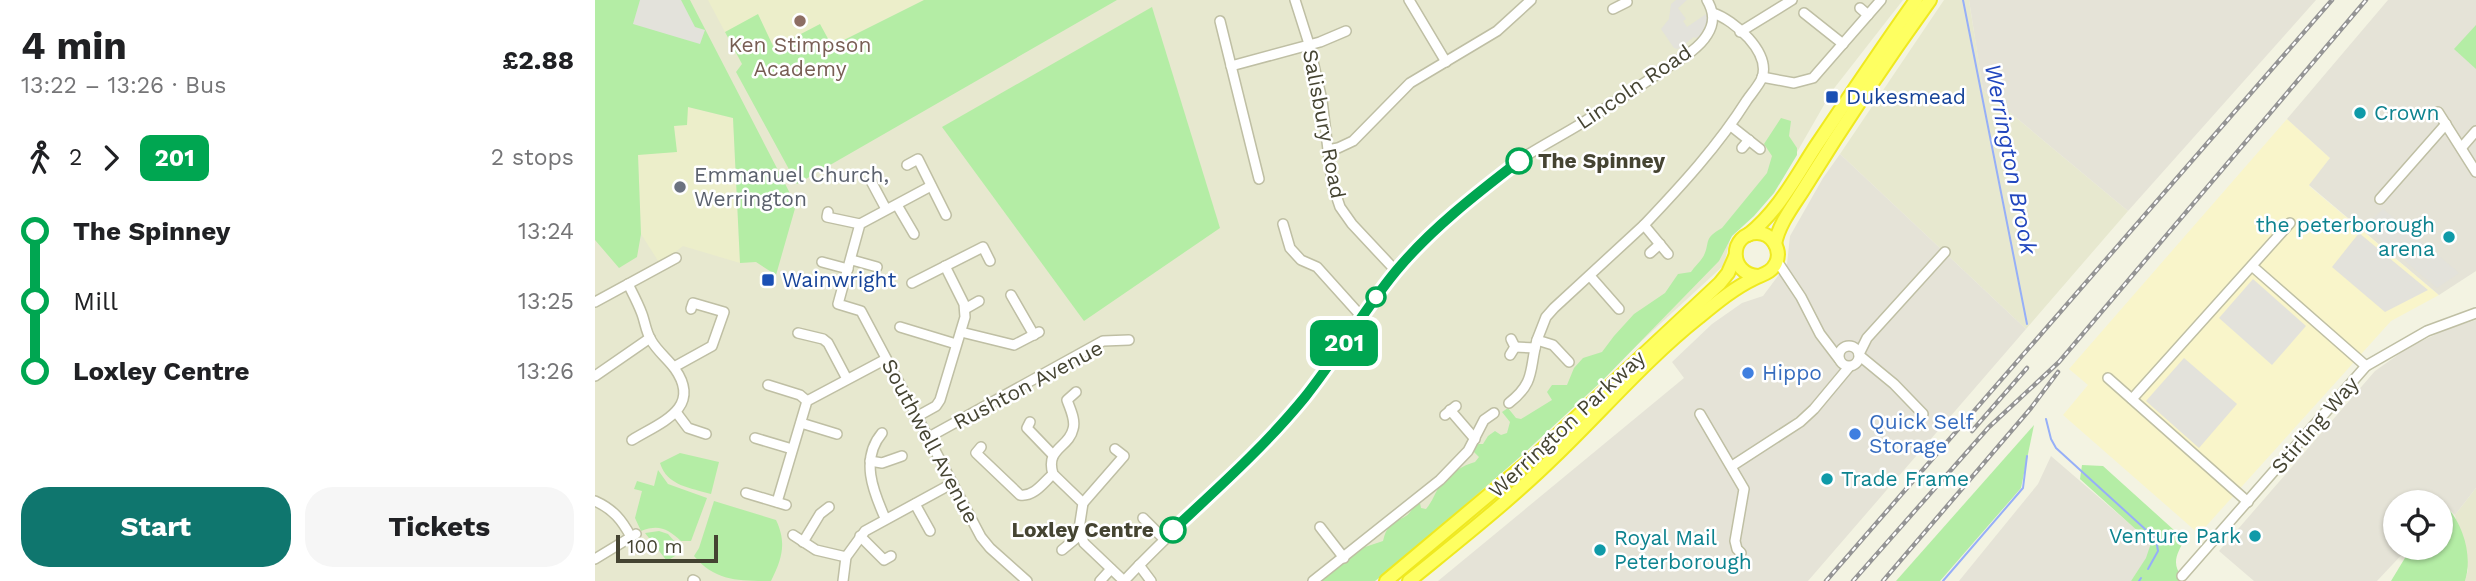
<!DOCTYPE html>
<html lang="en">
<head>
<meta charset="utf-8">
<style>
	body { margin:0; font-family:"Work Sans",sans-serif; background:#f6f6f6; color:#202124; height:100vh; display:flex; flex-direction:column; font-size:26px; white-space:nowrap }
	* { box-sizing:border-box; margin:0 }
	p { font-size:23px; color:#757577 }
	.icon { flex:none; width:38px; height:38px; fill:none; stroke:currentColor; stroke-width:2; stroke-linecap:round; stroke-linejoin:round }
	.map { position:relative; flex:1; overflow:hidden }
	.sheet { display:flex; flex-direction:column; background:#fff; width:595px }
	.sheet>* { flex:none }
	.badge { padding:0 14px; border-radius:10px; font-size:24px; line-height:46px }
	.fabs { position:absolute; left:1788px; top:490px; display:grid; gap:14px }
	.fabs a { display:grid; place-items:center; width:70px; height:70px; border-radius:50%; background:#fff; box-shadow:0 2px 5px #0004; font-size:35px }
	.scale { position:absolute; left:21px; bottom:18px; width:102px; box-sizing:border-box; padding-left:7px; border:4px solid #454432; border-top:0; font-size:19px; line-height:24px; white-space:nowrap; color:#454432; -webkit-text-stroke:5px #fff; paint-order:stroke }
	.map>.badge { position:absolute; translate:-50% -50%; box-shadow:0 0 0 4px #fff }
	.legs { display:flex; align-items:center; gap:10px; height:77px; padding:0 21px; font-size:23px }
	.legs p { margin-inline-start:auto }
	.headline { display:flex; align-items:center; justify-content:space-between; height:119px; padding:0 21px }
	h1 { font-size:38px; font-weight:700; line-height:52px }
	.action { display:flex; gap:14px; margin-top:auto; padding:14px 21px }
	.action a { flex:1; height:80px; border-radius:28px; background:#0f766e; color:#fff; font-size:28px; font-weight:700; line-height:80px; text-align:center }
	.action a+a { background:#f6f6f6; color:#202124 }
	ul { padding:0 21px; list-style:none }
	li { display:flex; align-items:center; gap:24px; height:70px; font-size:26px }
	li i { display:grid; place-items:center; width:10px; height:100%; margin:0 9px; background:currentColor }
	li i::after { content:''; width:18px; height:18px; margin:-9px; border:5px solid; border-radius:50%; background:#fff }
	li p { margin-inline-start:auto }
	li:first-child i { background:linear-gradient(#0000 50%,currentColor 0) }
	li:last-child i { background:linear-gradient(currentColor 50%,#0000 0) }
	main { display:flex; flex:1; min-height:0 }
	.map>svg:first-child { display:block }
	.residential { fill:#e7e8cf }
	.commercial { fill:#f9f5ca }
	.industrial { fill:#e5e3d7 }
	.education { fill:#eceeca }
	.green { fill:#b4eda5 }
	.parking { fill:#e3e2db }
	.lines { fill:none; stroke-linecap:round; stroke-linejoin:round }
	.stream { stroke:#96aff8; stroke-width:2 }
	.minor-casing { stroke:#bfbfa4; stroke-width:12 }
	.highway-casing { stroke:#efe920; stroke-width:16 }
	.minor { stroke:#fff; stroke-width:9 }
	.highway { stroke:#feff61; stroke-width:12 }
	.rail-casing { stroke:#949494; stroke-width:4.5 }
	.rail { stroke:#fff; stroke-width:2; stroke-dasharray:5; stroke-linecap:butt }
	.line-1-casing { stroke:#fff; stroke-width:16 }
	.line-1 { stroke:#00a651; stroke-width:10 }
	.education-dot { fill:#8d6e63; stroke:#fff; stroke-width:2.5 }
	.transit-dot { fill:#1a4fb4; stroke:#fff; stroke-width:2.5 }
	.culture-dot { fill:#0f9aa8; stroke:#fff; stroke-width:2.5 }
	.stop-1-dot { fill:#fff; stroke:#00a651; stroke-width:3.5 }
	.worship-dot { fill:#6b7280; stroke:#fff; stroke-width:2.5 }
	.shop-dot { fill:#3f7fe0; stroke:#fff; stroke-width:2.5 }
	.labels { text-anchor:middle; stroke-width:5; stroke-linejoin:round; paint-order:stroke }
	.education-label { font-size:21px; fill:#785e54; stroke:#fff }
	.street-label { font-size:21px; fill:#454432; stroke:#fff }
	.transit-label { font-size:21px; fill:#164399; stroke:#fff; text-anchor:start }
	.culture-label { font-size:21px; fill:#0d838f; stroke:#fff; text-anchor:start }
	.stop-label { font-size:21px; font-weight:bold; fill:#454432; stroke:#fff; text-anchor:start }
	.worship-label { font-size:21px; fill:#5b616d; stroke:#fff; text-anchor:start }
	.shop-label { font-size:21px; fill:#366cbe; stroke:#fff; text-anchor:start }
	.water-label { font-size:23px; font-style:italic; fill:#2045bd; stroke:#fff }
</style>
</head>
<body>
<main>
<section class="sheet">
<div class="headline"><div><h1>4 min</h1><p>13:22 – 13:26 · Bus</p></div><b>£2.88</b></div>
<div class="legs"><svg class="icon" aria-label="walk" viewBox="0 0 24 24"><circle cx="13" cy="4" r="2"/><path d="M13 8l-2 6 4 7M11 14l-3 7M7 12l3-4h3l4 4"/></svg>2<svg class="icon" aria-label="forward" viewBox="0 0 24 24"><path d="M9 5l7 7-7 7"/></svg><b class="badge" style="background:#00a651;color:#fff">201</b><p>2 stops</p></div>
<ul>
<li><i style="color:#00a651"></i><b>The Spinney</b><p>13:24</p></li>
<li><i style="color:#00a651"></i><span>Mill</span><p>13:25</p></li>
<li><i style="color:#00a651"></i><b>Loxley Centre</b><p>13:26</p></li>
</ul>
<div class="action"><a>Start</a><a>Tickets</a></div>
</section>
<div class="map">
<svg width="1881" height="581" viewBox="0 0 1881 581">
	<rect width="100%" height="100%" fill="#f3f3e2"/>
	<g class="residential">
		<path d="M0,0H1308L1237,91L1182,187L1136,235L1129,265L936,443L774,581H0Z"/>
		<path d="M1349,0H1374L1388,90L1533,211L1431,329L1245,154Z"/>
		<path d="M1881,488V581H1870L1873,570L1860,515Z"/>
	</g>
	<path class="commercial" d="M1692,119L1735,158L1714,186L1844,295L1796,321L1604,534L1468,415L1493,385L1474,369Z"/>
	<g class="industrial">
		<path d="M1374,0H1721L1533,211L1388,90Z"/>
		<path d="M1793,0H1881V271L1844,295L1714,185L1735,158L1692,119Z"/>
		<path d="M1245,154L1431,329L1213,581H843L1089,378L1077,362L1117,324L1147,303L1168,296L1192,264L1195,236L1228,178Z"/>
		<path d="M1881,320V488L1860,515L1850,505L1846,509V502H1801V548H1813L1782,581H1659L1624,551L1780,371L1814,347L1852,329Z"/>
		<path d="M1456,456L1557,543L1552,558L1536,581H1364L1443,484Z"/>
	</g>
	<g class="education">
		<path d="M113,0H329L237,46L147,64Z"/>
		<path d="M92,107L138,118L145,263L88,246L65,264L46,234L43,154L81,152L79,126Z"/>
	</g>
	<g class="green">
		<path d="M0,0H95L201,205L181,275L161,262L145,263L138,118L93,107L92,125L79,126L82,152L43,155L46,234L42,257L24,268L0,240Z"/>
		<path d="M329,0H522L202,184L141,72L147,64L130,32L163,14L179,48L225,24L237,46Z"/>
		<path d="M557,7L625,228L489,321L347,127Z"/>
		<path d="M1881,25V69L1859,49Z"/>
		<path d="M1186,118L1196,121L1194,136L1202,148V155L1179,193L1159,216L1137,236L1124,261L1008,380L926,456L806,561L780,581H727L731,574L767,548L788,541C795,512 811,526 819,505L825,503L826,508L831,509C838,501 840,492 846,484C854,474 868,465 880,462L884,457L878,451L882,444H888L893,436L900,431L906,435L912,433L915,422L907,412L913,408L921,418L926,419L957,400L952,392L957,385H972L979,368L988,358L1007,352L1019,336L1039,314L1070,293L1083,274L1096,272C1099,267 1105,262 1108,257C1116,243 1107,239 1127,228L1172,173L1177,156L1169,144Z"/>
		<path d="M1439,425L1426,488L1345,581H1301Z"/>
		<path d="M85,453L124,462L116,494C96,488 72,486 65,463Z"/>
		<path d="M1487,465L1508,466L1590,540C1582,552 1576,565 1587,576V581H1536L1551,558L1556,543L1485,479Z"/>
		<path d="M63,470L73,484L112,498L96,541H86C73,529 64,524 46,531L40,518L47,491L39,489L42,481L59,486Z"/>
		<path d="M119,501L181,520C192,543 187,559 176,581C143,581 120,581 99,556L104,548Z"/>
		<path d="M1850,505C1868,523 1878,556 1870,581H1796L1816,548H1846V510Z"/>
		<path d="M64,531L73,534L88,551L72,561L50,533Z"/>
	</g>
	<g class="parking">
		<path d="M45,0H86L100,27L110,30L105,44L38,24Z"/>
		<path d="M1081,0H1092L1083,8L1091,19L1088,21L1092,27L1111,14L1113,19L1106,35L1101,38L1099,37L1083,49L1079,48L1066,29L1074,19L1076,4Z"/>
		<path d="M1788,209L1864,273L1842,288L1770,227Z"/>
		<path d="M1764,233L1833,290L1790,312L1737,267Z"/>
		<path d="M1658,279L1711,326L1677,365L1624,318Z"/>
		<path d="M1589,358L1642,404L1604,448L1551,401Z"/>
	</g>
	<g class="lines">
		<g class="stream">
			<path d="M1368,0L1432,324"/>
			<path d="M1451,419L1456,439L1461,448L1561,539L1563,551L1553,569"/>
			<path d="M1348,581L1428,488L1432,456"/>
			<path d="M1544,581L1546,578"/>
		</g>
		<defs>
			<g id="minor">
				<path d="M700,0L714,44L727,100L737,183L745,207L757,224L801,271"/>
				<path d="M814,0L851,62"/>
				<path d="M1265,8L1273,15"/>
				<path d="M1018,9L1032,2"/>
				<path d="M1209,13L1248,44"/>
				<path d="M625,21L664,179"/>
				<path d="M1145,32L1197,0"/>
				<path d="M636,66L725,42L751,31"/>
				<path d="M1167,77L1199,83L1218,78L1286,0"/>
				<path d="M1843,112L1881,172"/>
				<path d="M1136,126L1165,149"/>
				<path d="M1867,147L1881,131"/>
				<path d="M1147,148L1154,140"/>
				<path d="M733,150L743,148L758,141L815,83L902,31L936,0"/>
				<path d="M312,165L323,159L351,215"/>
				<path d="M276,181L291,209"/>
				<path d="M336,186L265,224L243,304L266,311L386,537L395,548L432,581"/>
				<path d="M1785,199L1851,124"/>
				<path d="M302,205L319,234"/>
				<path d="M233,212L232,217L265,224"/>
				<path d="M688,224L695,248L706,260L722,267L767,317"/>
				<path d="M1055,253L1065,244"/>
				<path d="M1073,254L1049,225C1086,186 1123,146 1152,100C1157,93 1164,85 1167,78C1176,52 1139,20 1118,13"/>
				<path d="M257,260L282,267"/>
				<path d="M1182,261L1206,297L1225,334L1244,359"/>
				<path d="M227,262L253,269"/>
				<path d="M1657,266L1771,366"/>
				<path d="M995,276L1024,309"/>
				<path d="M317,283L388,247L395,261"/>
				<path d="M33,284C38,294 43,303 47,314C50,322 51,332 56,340C62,351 73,359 80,369C108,409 64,423 37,440"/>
				<path d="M416,295L439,335"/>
				<path d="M0,302L81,258"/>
				<path d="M370,309L384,301"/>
				<path d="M305,327L361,344"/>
				<path d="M366,332L419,345L444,332"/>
				<path d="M203,333L228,339L233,343L252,379"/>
				<circle cx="1254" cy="356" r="10"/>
				<path d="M920,347L940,348"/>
				<path d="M1264,354L1272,338L1350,252"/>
				<path d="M915,355L920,347L916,339"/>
				<path d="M1265,356L1299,384L1328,414"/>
				<path d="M974,362L958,345L942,340L951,317L959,308L1049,225"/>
				<path d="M79,367L117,346L129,312L98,303L96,309"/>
				<path d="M0,376L55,338"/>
				<path d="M1513,378L1653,502"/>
				<path d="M173,385L205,395L212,401"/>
				<path d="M481,392L472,400C475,409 481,420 478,429C474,448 450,448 458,474L488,503L484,529L489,543L529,581"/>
				<path d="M1537,399L1695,223"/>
				<path d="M914,403C941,382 934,369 942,340"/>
				<path d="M855,410L880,439"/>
				<path d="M81,412L93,428L111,434"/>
				<path d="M1105,414L1149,489L1140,541L1142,549L1146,553"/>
				<path d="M850,415L861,406"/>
				<path d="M323,416L341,406L345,400L370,317L369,304L350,266"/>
				<path d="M435,422L432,428L458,455"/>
				<path d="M206,423L242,434"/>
				<path d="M287,433C265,459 278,491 290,518"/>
				<path d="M334,437L508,341L534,340"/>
				<path d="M160,438L197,449"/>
				<path d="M386,447L381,453L425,495C439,497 448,483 458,474"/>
				<path d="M275,461L287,463L307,456"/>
				<path d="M1137,466L1205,422L1219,409L1254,367"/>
				<path d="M151,493L191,505"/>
				<path d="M0,501C18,509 27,520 36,537"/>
				<path d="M182,502L212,401L291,359"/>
				<path d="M488,503L529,456L520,449"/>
				<path d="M320,504L335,531"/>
				<path d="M548,518L569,539"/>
				<path d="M725,527L749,558"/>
				<path d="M198,535L221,550L251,557"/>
				<path d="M265,536L289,560L296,556"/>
				<path d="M208,542L225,514L234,507"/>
				<path d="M467,550L485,535"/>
				<path d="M0,559L41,534"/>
				<path d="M544,565L556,581"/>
				<path d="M1587,576L1771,366L1832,331L1881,313"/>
				<path d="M98,580L100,581"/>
				<path d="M248,581L251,557L270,531L358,483"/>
				<path d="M505,581L516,569"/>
				<path d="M529,581C581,525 640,477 690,420C727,378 754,331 788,288C826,240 874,197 923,161C944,147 966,136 987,123C1014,106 1041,89 1067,71C1082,61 1103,50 1112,35C1120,23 1119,12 1112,0"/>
				<path d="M718,581L845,480L873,451L889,420L899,413"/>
			</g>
			<g id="highway">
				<path d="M1153,235C1184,210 1200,178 1221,146C1254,97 1287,48 1321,0"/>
				<path d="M1180,244C1184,223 1199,205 1210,187C1249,124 1291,61 1335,0"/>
				<path d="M791,581L939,457L1125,283L1133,273L1140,257"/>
				<path d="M814,581C863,541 914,501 959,457C1006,412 1052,358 1104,317C1121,303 1139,288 1160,278C1168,274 1176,273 1181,263C1187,250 1177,233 1162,233C1134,233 1133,274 1163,276"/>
			</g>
		</defs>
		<use href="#minor" class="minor-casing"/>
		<use href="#highway" class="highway-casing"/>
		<use href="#minor" class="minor"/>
		<use href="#highway" class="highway"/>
		<defs>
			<g id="rail">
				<path d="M1377,431L1432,368"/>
				<path d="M1231,581L1737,0"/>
				<path d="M1258,581L1394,427L1464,362L1771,0"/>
				<path d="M1288,581L1436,408L1463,372"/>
			</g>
		</defs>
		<use href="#rail" class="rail-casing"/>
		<use href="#rail" class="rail"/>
	</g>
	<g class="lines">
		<defs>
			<path id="line-1" d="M578,530C624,487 670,446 710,397C742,357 768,311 801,271C836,229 881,194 924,161"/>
		</defs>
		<use href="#line-1" class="line-1-casing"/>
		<use href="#line-1" class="line-1"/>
	</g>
	<circle class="education-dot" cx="205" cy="21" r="7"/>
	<g class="transit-dot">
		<rect x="1230" y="90" width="14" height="14" rx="3.5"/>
		<rect x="166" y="273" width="14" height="14" rx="3.5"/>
	</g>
	<g class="culture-dot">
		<circle cx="1765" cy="113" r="7"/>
		<circle cx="1854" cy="237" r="7"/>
		<circle cx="1232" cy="479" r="7"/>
		<circle cx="1660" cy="536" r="7"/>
		<circle cx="1005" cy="550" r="7"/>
	</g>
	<g class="stop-1-dot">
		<circle cx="924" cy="161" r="12"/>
		<circle cx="781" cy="297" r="9"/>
		<circle cx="578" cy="530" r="12"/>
	</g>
	<circle class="worship-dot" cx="85" cy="187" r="7"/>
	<g class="shop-dot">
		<circle cx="1153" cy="373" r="7"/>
		<circle cx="1260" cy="434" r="7"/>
	</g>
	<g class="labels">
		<g class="education-label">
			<text x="205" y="52">Ken Stimpson<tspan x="205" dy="24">Academy</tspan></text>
		</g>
		<g class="street-label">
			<text transform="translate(1039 87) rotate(-34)" y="7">Lincoln Road</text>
			<text transform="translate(729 124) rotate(79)" y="7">Salisbury Road</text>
			<text transform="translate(433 385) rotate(-28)" y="7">Rushton Avenue</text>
			<text transform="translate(972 424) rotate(-43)" y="7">Werrington Parkway</text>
			<text transform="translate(1720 425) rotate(-49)" y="7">Stirling Way</text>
			<text transform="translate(335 441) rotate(62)" y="7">Southwell Avenue</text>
		</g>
		<g class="transit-label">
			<text x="1251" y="104">Dukesmead</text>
			<text x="187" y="287">Wainwright</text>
		</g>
		<g class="culture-label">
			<text x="1779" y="120">Crown</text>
			<text x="1840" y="232" text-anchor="end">the peterborough<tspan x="1840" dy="24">arena</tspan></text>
			<text x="1246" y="486">Trade Frame</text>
			<text x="1646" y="543" text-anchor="end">Venture Park</text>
			<text x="1019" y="545">Royal Mail<tspan x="1019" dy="24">Peterborough</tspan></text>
		</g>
		<g class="stop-label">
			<text x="943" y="168">The Spinney</text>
			<text x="559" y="537" text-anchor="end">Loxley Centre</text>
		</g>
		<g class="worship-label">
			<text x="99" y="182">Emmanuel Church,<tspan x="99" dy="24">Werrington</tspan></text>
		</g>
		<g class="shop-label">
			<text x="1167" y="380">Hippo</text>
			<text x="1274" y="429">Quick Self<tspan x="1274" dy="24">Storage</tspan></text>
		</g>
		<g class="water-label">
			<text transform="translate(1416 159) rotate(79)" y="8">Werrington Brook</text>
		</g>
	</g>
</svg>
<div class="fabs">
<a><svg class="icon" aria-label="locate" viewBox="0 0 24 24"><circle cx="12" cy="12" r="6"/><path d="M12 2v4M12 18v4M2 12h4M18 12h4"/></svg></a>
</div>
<div class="scale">100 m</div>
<b class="badge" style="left:749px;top:343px;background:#00a651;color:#fff">201</b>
</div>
</main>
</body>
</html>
